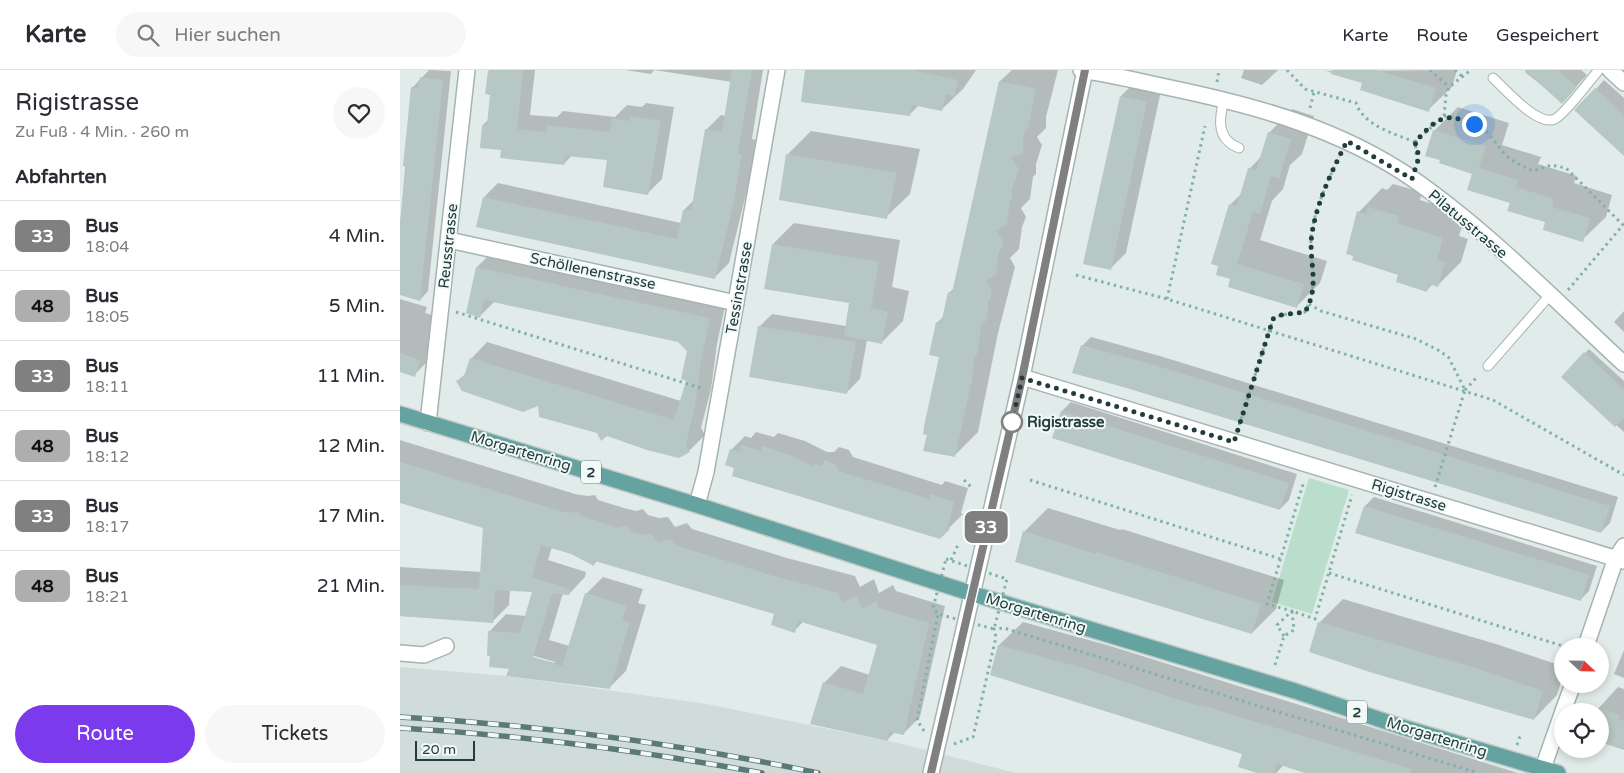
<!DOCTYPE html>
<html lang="de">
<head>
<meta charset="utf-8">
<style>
	body { margin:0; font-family:"Varela Round",sans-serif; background:#f7f7f7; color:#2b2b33; height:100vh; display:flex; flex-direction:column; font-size:19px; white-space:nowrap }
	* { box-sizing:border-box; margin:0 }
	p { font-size:16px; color:#7c7c81 }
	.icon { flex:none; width:28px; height:28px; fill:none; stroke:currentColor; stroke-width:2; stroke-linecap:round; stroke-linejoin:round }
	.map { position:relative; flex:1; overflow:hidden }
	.panel { display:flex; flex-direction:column; background:#fff; width:400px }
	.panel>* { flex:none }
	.badge { padding:0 10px; border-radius:8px; font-size:18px; line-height:32px }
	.needle { width:32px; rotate:112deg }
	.tools { position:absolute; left:1154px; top:568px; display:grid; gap:10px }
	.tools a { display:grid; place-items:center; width:55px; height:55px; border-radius:50%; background:#fff; box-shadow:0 2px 8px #0003; font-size:25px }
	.scale { position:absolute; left:15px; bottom:12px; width:60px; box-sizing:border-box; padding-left:5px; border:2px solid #213e3c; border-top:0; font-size:14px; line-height:18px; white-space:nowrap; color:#213e3c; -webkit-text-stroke:4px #f2f9f7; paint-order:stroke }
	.you { position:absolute; width:25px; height:25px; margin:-12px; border:4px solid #fff; border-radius:50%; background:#1a73e8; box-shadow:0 0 0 8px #1a73e833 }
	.map>.badge { position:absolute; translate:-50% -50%; box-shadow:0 0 0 2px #fff }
	h2 { padding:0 15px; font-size:19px; line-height:45px }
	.round { display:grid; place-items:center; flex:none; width:52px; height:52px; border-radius:26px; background:#f7f7f7 }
	.headline { display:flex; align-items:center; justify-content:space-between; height:85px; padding:0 15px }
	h1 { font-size:24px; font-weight:600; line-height:38px }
	.primary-button { display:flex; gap:10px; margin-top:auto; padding:10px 15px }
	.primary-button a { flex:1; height:58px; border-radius:30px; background:#7c3aed; color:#fff; font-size:20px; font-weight:600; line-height:58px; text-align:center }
	.primary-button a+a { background:#f7f7f7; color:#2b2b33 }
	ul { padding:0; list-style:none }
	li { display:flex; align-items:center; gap:15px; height:70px; padding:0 15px; border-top:1px solid #e1e1e2 }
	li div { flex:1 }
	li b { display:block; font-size:19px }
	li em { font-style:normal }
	li .badge { min-width:55px; font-weight:700; text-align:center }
	header { display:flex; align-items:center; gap:30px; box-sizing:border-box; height:70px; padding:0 25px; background:#fff; border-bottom:1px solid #e1e1e2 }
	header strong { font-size:24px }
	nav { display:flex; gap:28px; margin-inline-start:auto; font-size:18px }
	.search { width:350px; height:45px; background:#f7f7f7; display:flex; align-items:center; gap:12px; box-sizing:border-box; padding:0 18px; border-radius:28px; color:#7c7c81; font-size:19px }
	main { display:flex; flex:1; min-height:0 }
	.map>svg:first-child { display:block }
	.built { fill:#d0dcd9 }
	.green { fill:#badecb }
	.shadow { fill:#0003; fill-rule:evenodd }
	.building { fill:#b7c7c3 }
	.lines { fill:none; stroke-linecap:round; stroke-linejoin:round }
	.service-casing { stroke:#a4b4b2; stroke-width:11 }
	.minor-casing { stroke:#a4b4b2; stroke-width:18 }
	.tertiary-casing { stroke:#a4b4b2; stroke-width:18 }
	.primary-casing { stroke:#c1c9c8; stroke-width:18 }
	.path { stroke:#81b1ac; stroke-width:3; stroke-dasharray:2.5 4; stroke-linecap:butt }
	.service { stroke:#fff; stroke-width:9 }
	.minor { stroke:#fff; stroke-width:15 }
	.tertiary { stroke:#fff; stroke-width:15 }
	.primary { stroke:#65a3a0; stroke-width:15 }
	.rail-casing { stroke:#5b7977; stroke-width:5.5 }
	.rail { stroke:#f2f9f7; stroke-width:4; stroke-dasharray:11; stroke-linecap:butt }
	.line-casing { stroke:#fff; stroke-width:11 }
	.line { stroke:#808080; stroke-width:8 }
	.walk { stroke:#213e3c; stroke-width:5; stroke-dasharray:0 9 }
	.stop-dot { fill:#fff; stroke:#808080; stroke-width:2.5 }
	.labels { text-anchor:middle; stroke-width:4; stroke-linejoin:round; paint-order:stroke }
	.shield { fill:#f2f9f7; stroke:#607674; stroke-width:1 }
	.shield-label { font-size:14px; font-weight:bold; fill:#213e3c }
	.street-label { font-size:15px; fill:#213e3c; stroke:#f2f9f7 }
	.stop-label { font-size:15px; font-weight:bold; fill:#213e3c; stroke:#f2f9f7; text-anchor:start }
</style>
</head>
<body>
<header>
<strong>Karte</strong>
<div class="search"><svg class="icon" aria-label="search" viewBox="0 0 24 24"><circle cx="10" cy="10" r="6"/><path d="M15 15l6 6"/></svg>Hier suchen</div>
<nav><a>Karte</a><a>Route</a><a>Gespeichert</a></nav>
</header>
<main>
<section class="panel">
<div class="headline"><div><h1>Rigistrasse</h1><p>Zu Fuß · 4 Min. · 260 m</p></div><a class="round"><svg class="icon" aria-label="heart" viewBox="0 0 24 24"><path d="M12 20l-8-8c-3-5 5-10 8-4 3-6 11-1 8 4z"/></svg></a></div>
<h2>Abfahrten</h2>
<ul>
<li><span class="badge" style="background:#808080;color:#fff">33</span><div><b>Bus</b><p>18:04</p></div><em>4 Min.</em></li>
<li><span class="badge" style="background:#aeaeae;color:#111">48</span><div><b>Bus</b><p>18:05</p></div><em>5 Min.</em></li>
<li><span class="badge" style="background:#808080;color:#fff">33</span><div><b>Bus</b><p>18:11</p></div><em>11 Min.</em></li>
<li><span class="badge" style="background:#aeaeae;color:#111">48</span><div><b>Bus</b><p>18:12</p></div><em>12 Min.</em></li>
<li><span class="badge" style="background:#808080;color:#fff">33</span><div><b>Bus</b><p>18:17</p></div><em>17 Min.</em></li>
<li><span class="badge" style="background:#aeaeae;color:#111">48</span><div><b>Bus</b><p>18:21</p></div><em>21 Min.</em></li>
</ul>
<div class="primary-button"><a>Route</a><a>Tickets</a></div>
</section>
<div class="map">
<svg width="1224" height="703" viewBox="0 0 1224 703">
	<rect width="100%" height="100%" fill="#e1ecea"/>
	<path class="built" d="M0,597L106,606L307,634L502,674L616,703H0Z"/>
	<path class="green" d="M909,408L949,420L912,544L872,532Z"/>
	<g class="shadow">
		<path d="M29,0L51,1L28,221L20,230L0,224V157L12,18Z"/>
		<path d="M89,0H135L130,45L157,47L163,41L215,47L227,35L242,37L246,33L274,37L262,109L248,123L208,89L172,85L164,94L102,79L83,55L88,50L91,24L87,23Z"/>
		<path d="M225,0H363L352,69L356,70L348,116L329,193L315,207L84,127L98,113L281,153L284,140L294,130L307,59L321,45L326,46L332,12L254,0L251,4Z"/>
		<path d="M406,0H576L563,19L541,40L519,35L509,45Z"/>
		<path d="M612,0H658L646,47V58L637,67L642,75L636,94V104L633,107L630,129L621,138L626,147L622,157L619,179L610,188L615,197L598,263L578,362L554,386L537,253L544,246L549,223L555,217L600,11Z"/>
		<path d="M844,0H878L862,15L841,8Z"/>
		<path d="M1057,0L1052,17L1028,40L964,12L926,1Z"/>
		<path d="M1126,0H1181L1187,5L1162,32L1125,2Z"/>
		<path d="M737,10L762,16L726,183L710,199L721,26Z"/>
		<path d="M1204,10L1224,28V85L1196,19Z"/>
		<path d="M1058,37L1109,53L1102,75L1141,87L1138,94L1177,106L1174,113L1212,125L1206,147L1182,170L1111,132L1074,103L1034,61Z"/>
		<path d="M892,39L914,46L902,84L890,95L883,119L872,131L860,170L927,191L920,213L897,236L832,209L831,134L842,123L850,98L861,87L869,63Z"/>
		<path d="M411,61L520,79L510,124L486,147L388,84Z"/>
		<path d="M993,114L1022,122L1020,130L1066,144L1059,166L1068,169L1061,192L1037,216L1033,214L1027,220L1000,204L959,142L982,118L987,120Z"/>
		<path d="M394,153L500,170L492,217L509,221L503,251L481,273L467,270L460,309L447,322L359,257L372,244L446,256L450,232L373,174Z"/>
		<path d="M93,181L326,232L317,274L311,319L301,358L305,365L289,381L198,362L139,334L58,311L67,302L71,289L87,272L281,331L288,310L289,280L278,271L95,231L80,246L67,242L77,197Z"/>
		<path d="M0,229L27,237L25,243L39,247L38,281L14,305L0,301Z"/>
		<path d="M1224,241V262L1214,252Z"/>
		<path d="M691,267L760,286L1218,427L1210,453L1201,462L674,302L682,276Z"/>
		<path d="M1189,279L1224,311V362L1163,307Z"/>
		<path d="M671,332L897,404L889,430L880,439L653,368L662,341Z"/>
		<path d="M356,362L374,367L378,363L405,371L427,382H434L439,377L449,380L453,387L542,415L545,411L568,418L561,443L563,444L539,468L336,397L331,380L345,366L351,368Z"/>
		<path d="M0,370L175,424L187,426L195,425L198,430L224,438L236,441L243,439L248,445L259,448L268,447L275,457L287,453L292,459L387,488L455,506L460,517L474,509L479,523L493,515L496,521L545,536L520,647L503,664L495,662L487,670L424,613L441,596L470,605L479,574L404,551L394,561L376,543L197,491L194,494L171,482L152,477L148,490L186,502L185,507L169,524L163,523L149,570L170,576L186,524L203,507L243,519L238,533L246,535L226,601L209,618L110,598L91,585L90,561L106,544L126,546L134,521L110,520L109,535L92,552L0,546V497L82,502L85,457L0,432ZM127,584L155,592V593L126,586Z"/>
		<path d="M974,427L1197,496L1189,521L1180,530L957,462L965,436Z"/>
		<path d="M648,438L720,460L722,459L884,510L876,539L852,563L616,491L624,462Z"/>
		<path d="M943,529L1096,574L1162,596V608L1157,625L1134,649L911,581L920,552Z"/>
		<path d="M623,552L707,575L1118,703H914L884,695L876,703H862L844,683L591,604L599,575Z"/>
		<path d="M1224,580V608L1214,604Z"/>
		<path d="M1218,617L1224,619V679L1200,672V641H1196Z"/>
	</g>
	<g class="building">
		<path d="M92,0H123L117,59L147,62V55L210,62L212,48L230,51L231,46L261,51L248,125L203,117L207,90L165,86L164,95L100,88L101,80L80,78L82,55H87L90,25L85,24L88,1Z"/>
		<path d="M332,0H352L338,83L342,84L334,131L315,209L76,157L83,127L277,169L283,140L291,141L305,59L322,61Z"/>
		<path d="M405,0H513L558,10L554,27L546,24L542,41L512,35L510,46L401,32Z"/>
		<path d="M932,0H976L1036,18L1029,42L960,20L962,13L931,4Z"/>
		<path d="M1125,0H1158L1177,17L1162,34Z"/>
		<path d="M20,7L43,10L20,231L0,225V152L6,97L3,96L5,77L11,17L18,18Z"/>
		<path d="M599,11L636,19L628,58L625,59L623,72V83L611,88L619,99L612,119V129L610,130L607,154L596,161L603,171L601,179L599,181L596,204L586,211L592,221L590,229L588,231V241L586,251L582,253L577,285H575L572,309L555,387L523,381L527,365L523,364L524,356L539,287L529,285L536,252L541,254L548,222L552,223Z"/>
		<path d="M1195,18L1224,45V86L1174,40Z"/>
		<path d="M720,26L747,32L711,200L683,194Z"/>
		<path d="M1033,60L1086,76L1079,98L1118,110L1116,117L1154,129L1152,137L1190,148L1183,172L1143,160L1145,152L1107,141L1110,133L1067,120L1072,104L1039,93L1040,90L1025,86Z"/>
		<path d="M868,62L891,69L879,109L871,106L860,144L853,142L837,194L904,214L897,238L828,217L830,209L816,205L818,196L811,194L829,134L837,136L848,98L856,100Z"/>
		<path d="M386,84L497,103L487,149L379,130Z"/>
		<path d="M968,137L999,146L997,153L1043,168L1037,190L1045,192L1038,217L1029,214L1027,222L996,212L998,205L952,190L953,186L946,184L957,141L966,144Z"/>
		<path d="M372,174L479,192L471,238L488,242L482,274L444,266L449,233L364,219Z"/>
		<path d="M76,197L310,248L301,291L295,336L286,374L290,382L279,388L247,380L207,366L201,371L197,363L139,347L138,336L123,342L62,321L56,311L64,306L70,288L274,350L286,311L281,309L287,281L278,272L84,230L80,248L66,243Z"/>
		<path d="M358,256L456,272L447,324L349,307Z"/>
		<path d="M681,275L751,294L1210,436L1201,463L742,322L672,303Z"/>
		<path d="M1184,282L1224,319V348L1215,357L1161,307Z"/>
		<path d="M0,283L20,290L15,307L0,302Z"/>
		<path d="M661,341L889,413L880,440L652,368Z"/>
		<path d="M341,375L361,381L362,376L390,385L413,396L414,394L422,396L424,390L435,394L439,401L529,429L530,424L554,432L548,457L550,459L540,469L332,406L334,398L325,395L330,379L340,382Z"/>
		<path d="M0,392L157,440L169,443L178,441L182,446L219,458L226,455L231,462L241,465L251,464L258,473L270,469L276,475L370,505L438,523L443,533L457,525L462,539L476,531L479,538L529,553L504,665L489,662L488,671L410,654L423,612L463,624L477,575L398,551L395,563L371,555L374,544L195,491L194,496L171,484L141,475L132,507L170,519L169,525L152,524L133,587L162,596L185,523L227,536L222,550L230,552L210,619L106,606L109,599L89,597L90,586H87L88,561L120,563L132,522L95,520L93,553L0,546V515L79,519L83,458L0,433Z"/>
		<path d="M964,436L1189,505L1181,531L955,463Z"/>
		<path d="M623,461L696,484L697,482L861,534L852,564L615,492Z"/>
		<path d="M918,552L1072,597L1143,621L1134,650L973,603L909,582Z"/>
		<path d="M598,575L683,598L782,631L801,636V635L1011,699L1010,703H905L877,694L874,703H857L838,697L842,684L590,605Z"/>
		<path d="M1200,638L1220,645L1218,649L1224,651V680L1200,672Z"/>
	</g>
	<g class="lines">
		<defs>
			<g id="service">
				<path d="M1093,8C1105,19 1138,57 1155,49C1166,43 1189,11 1199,0"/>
				<path d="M824,29C819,49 816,69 839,78"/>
				<path d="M1088,296L1150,225"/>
			</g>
			<g id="minor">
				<path d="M681,0C709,4 738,11 766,17C853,35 939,58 1013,109C1089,162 1156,231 1224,294"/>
				<path d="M1210,0L1224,13"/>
				<path d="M49,170L336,233"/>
				<path d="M622,307L1224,491"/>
				<path d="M28,353L67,0"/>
				<path d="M297,435L306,402L377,0"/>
				<path d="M1186,576L1216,488L1224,476"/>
				<path d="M0,583L24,585L46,576"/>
				<path d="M1163,641L1173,614"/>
				<path d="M1143,698L1162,644"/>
			</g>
			<path id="tertiary" d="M531,703L622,307L685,0"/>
			<path id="primary" d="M0,344L297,435L570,523L895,621L1002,657L1158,703"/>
		</defs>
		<use href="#service" class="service-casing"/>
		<use href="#minor" class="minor-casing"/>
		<use href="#tertiary" class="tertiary-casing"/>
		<use href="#primary" class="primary-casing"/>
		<g class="path">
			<path d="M887,0L905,19L956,33C964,56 995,64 1015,72L1017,91"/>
			<path d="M1030,0L1049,17"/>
			<path d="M1055,0L1064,8"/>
			<path d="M817,12L819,0"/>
			<path d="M910,38L914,22"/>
			<path d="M1044,46L1046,25L1049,17L1071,0"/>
			<path d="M1015,72L1044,46C1059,47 1077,52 1088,63C1095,70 1100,81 1108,87C1116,93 1124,97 1133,101L1151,95L1166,98L1223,155L1168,220"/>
			<path d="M676,205L767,229L1093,330L1224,405"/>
			<path d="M767,229L805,56"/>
			<path d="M909,234L921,241L1016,269L1040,281L1049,288L1065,320L1035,417"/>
			<path d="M56,242L304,319"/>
			<path d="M1065,320L1078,306"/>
			<path d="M635,355L643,353"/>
			<path d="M839,355L873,249L881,245L905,242C921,213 907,189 912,159C917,134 928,110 939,87"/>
			<path d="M564,410L571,417"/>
			<path d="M630,410L881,489"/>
			<path d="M546,489L607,509L594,559L538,544L533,538Z"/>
			<path d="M551,490L558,475"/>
			<path d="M929,503L1163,576"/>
			<path d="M884,566L877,555L892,541L867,534L904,411"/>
			<path d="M875,595L884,566L894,560L892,541L915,549L952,425"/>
			<path d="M524,661L517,650L538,544"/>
			<path d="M554,674L573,667L596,567L594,559L604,558L1078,703"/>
			<path d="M1117,675L1120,666"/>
		</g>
		<use href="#service" class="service"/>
		<use href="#minor" class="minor"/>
		<use href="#tertiary" class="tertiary"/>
		<use href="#primary" class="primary"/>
		<defs>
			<g id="rail">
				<path d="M0,647C140,655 281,674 418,703"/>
				<path d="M0,658C121,665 242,681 362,703"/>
			</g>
		</defs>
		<use href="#rail" class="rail-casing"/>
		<use href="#rail" class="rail"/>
	</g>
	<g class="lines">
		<defs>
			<path id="line" d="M531,703L622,308L685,0"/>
		</defs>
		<use href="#line" class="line-casing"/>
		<use href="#line" class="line"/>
		<path class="walk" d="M612,352L622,308L834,372L873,249L881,245L905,242C922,213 906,188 913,158C919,127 933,99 947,71L1012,109L1019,87L1015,72C1037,49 1043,41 1074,54"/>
	</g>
	<circle class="stop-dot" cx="612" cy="352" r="10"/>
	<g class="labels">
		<g class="shield">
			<rect x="181" y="390.5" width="20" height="23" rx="4"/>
			<rect x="947" y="630.5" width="20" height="23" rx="4"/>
		</g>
		<g class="shield-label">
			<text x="191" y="407">2</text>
			<text x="957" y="647">2</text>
		</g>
		<g class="street-label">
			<text transform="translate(1068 154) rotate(40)" y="5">Pilatusstrasse</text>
			<text transform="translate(48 176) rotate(-84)" y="5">Reusstrasse</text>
			<text transform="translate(193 201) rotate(12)" y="5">Schöllenenstrasse</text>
			<text transform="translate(339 218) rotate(-80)" y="5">Tessinstrasse</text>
			<text transform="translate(121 381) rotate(17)" y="5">Morgartenring</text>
			<text transform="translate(1009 425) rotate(17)" y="5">Rigistrasse</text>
			<text transform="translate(636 543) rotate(17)" y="5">Morgartenring</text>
			<text transform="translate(1037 667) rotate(17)" y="5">Morgartenring</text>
		</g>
		<g class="stop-label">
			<text x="627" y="357">Rigistrasse</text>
		</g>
	</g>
</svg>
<div class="tools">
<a><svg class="needle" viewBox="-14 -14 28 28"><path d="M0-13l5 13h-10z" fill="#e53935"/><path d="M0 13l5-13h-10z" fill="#7c7c81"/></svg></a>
<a><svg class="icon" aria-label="locate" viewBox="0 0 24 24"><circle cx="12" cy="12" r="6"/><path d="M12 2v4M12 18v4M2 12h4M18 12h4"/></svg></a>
</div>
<div class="scale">20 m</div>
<div class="you" style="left:1074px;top:54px"></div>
<b class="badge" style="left:586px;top:457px;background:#808080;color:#fff">33</b>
</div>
</main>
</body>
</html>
